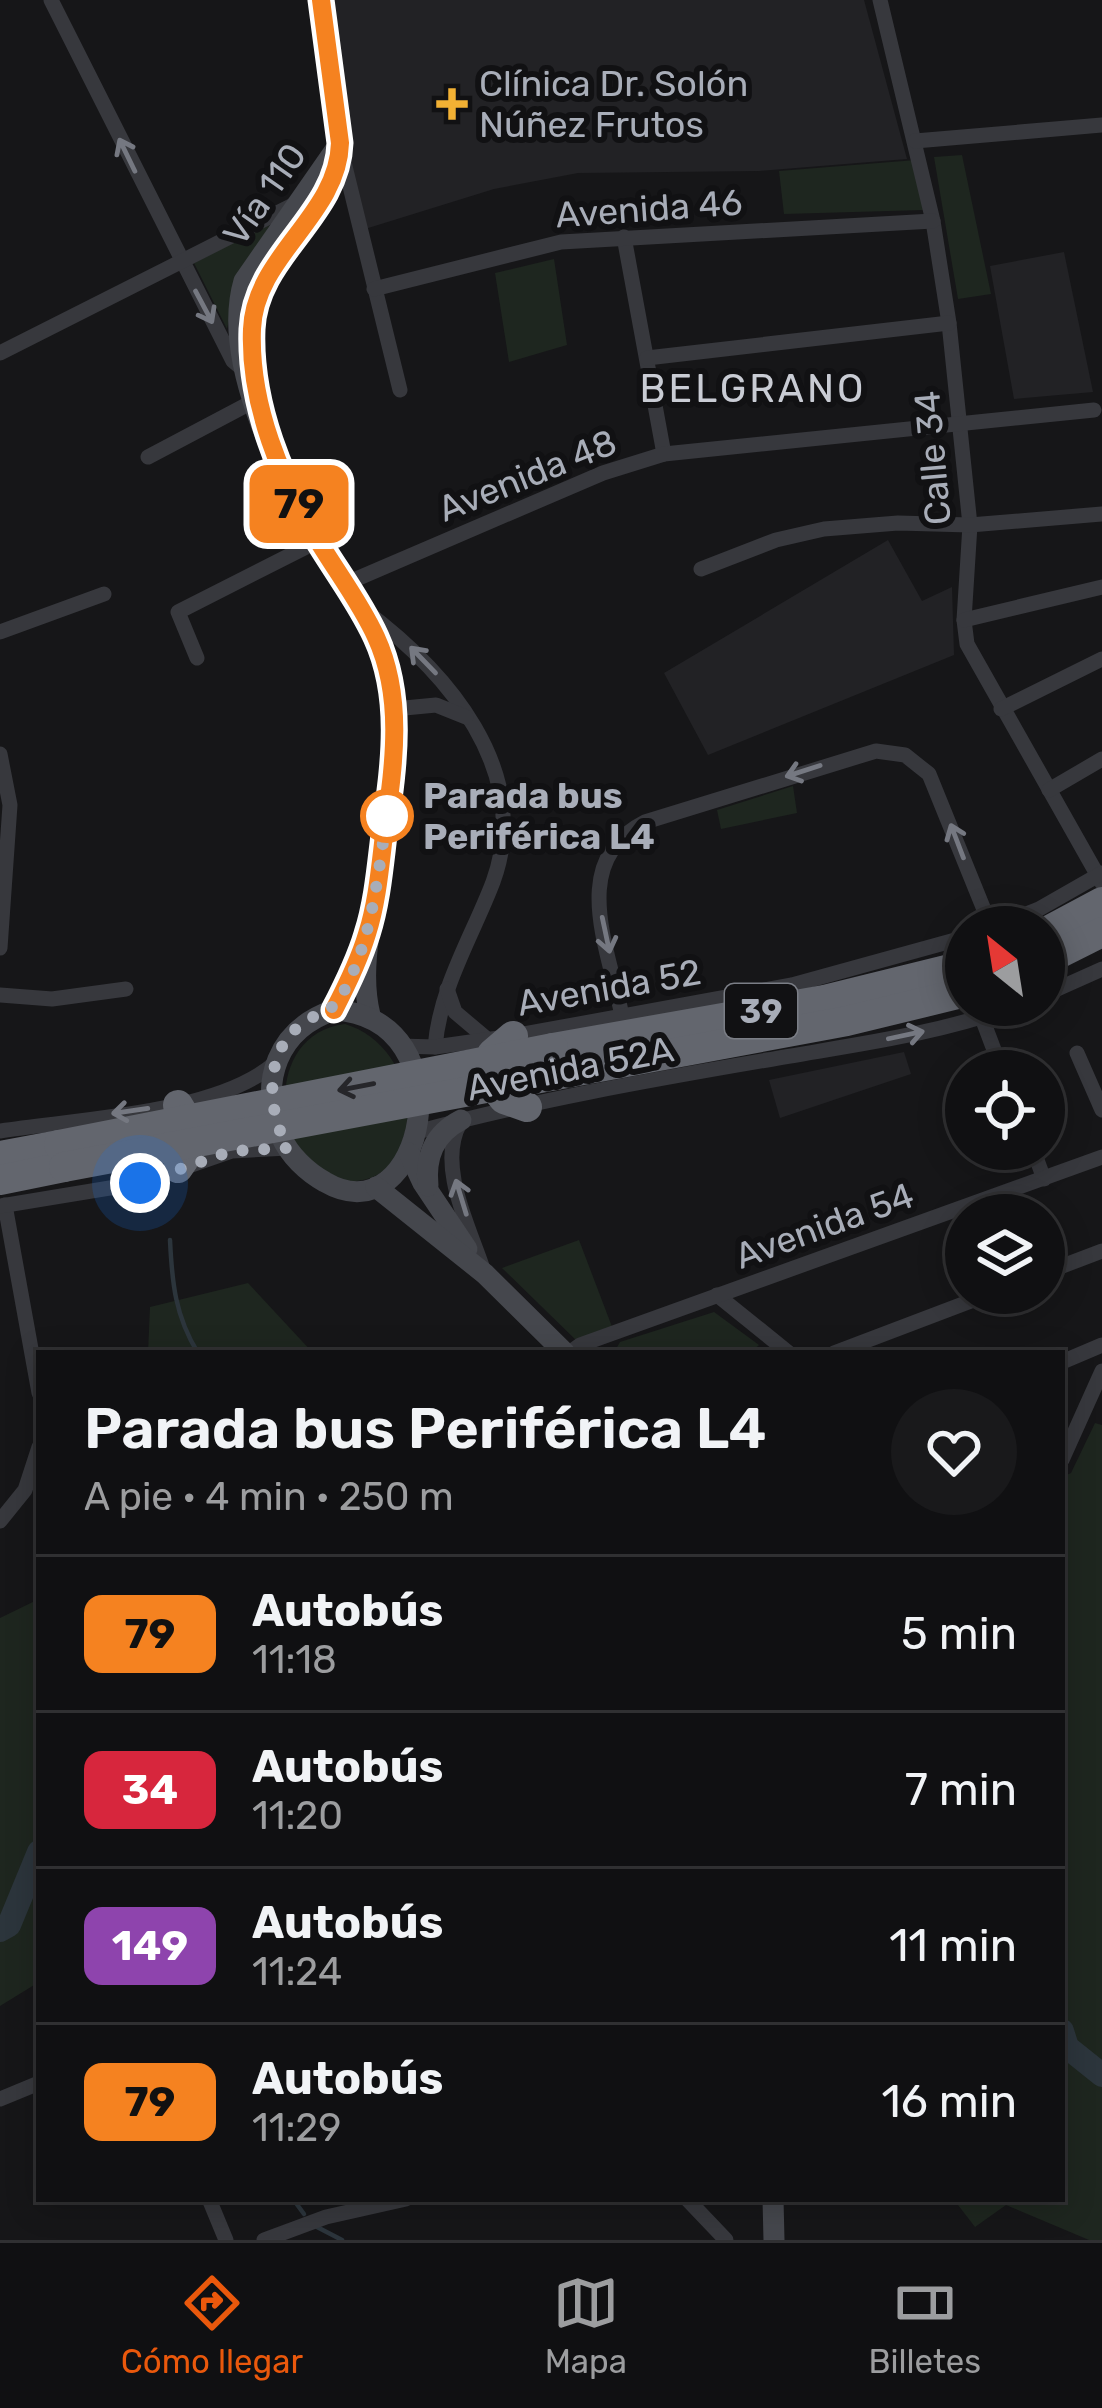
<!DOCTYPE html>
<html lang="es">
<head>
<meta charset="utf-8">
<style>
	body { margin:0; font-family:Rubik,sans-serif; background:#19191b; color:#f1f3f6; height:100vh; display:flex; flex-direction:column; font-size:45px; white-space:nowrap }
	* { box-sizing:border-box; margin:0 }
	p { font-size:39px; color:#9c9d9f }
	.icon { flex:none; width:66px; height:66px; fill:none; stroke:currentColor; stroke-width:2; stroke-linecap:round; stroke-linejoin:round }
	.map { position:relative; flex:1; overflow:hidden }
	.side { position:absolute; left:36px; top:1350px; width:1029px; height:852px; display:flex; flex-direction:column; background:#101012; border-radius:0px; box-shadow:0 6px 30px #0003,0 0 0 3px #303032 }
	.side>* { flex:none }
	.badge { padding:0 24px; border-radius:18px; font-size:42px; line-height:78px }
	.needle { width:78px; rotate:330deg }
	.controls { position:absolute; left:945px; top:906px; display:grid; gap:24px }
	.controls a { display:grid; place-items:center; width:120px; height:120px; border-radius:50%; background:#101012; box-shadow:0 6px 30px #0003,0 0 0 3px #303032; font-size:60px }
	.you { position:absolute; width:60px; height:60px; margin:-30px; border:9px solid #fff; border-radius:50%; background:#1a73e8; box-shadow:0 0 0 18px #1a73e833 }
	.map>.badge { position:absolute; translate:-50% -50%; box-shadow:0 0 0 6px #fff }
	.round { display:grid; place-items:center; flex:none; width:126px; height:126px; border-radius:63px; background:#19191b }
	.head { display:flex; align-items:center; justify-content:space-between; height:204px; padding:0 48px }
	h1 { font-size:57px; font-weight:600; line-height:90px }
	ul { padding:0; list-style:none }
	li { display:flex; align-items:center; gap:36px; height:156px; padding:0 48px; border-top:3px solid #303032 }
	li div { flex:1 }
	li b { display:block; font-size:45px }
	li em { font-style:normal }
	li .badge { min-width:132px; font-weight:700; text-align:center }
	.menu { display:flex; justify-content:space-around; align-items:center; height:168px; border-top:3px solid #303032; background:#101012; font-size:33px; color:#9c9d9f }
	.menu a { display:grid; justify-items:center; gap:6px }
	.menu .current { color:#ea580c }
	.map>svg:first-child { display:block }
	.built { fill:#222225 }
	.green { fill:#1e261f }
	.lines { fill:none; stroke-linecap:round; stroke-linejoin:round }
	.stream { stroke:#2c353c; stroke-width:4.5 }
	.river { stroke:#2c353c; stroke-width:24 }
	.street { stroke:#37383d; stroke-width:15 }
	.secondary { stroke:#45474d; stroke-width:21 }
	.highway { stroke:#63666e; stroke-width:30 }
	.highway-bridge { stroke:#63666e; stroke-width:30 }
	.oneway { stroke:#757881 }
	.oneway2 { stroke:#26262a }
	.line-casing { stroke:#fff; stroke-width:27 }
	.line { stroke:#f58220; stroke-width:18 }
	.walk { stroke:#a8adb8; stroke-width:12; stroke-dasharray:0 21.6 }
	.poi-dot { fill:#f2b134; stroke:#111113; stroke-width:4.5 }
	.stop-dot { fill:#fff; stroke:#f58220; stroke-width:6 }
	.labels { text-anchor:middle; stroke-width:12; stroke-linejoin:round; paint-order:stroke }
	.shield { fill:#111113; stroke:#7b7e86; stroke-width:3 }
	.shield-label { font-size:33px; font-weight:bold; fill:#a8adb8 }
	.poi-label { font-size:36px; fill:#a8adb8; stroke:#111113; text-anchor:start }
	.street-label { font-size:36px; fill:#a8adb8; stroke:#111113 }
	.stop-label { font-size:36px; font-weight:bold; fill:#a8adb8; stroke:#111113; text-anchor:start }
	.neighbourhood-label { font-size:39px; letter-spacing:3px; fill:#c9ccd4; stroke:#111113 }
</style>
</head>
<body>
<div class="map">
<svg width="1102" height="2240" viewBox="0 0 1102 2240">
	<rect width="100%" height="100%" fill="#161618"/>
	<g class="built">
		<path d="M329,0H864L907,159L759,171L578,173L494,189L365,229L350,161V129Z"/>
		<path d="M1064,252L1093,392L1014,399L990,266Z"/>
		<path d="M888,540L922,601L952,587L954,655L708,755L664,673Z"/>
		<path d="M904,1052L911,1074L780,1118L769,1080Z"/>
	</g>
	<g class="green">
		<path d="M962,155L991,294L958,299L934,157Z"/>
		<path d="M916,160L924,210L784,214L779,171Z"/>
		<path d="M271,223L239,278L227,329L194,263Z"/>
		<path d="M554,259L567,345L509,362L495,273Z"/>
		<path d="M793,786L797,813L721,829L717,810Z"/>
		<path d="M345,1024C392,1038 420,1094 402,1142C394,1165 381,1178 357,1181C278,1190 251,1036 345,1024Z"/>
		<path d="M579,1240L614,1332L580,1344L502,1268Z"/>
		<path d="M248,1283L313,1353H148L150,1307Z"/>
		<path d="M714,1312L759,1345L750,1353L615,1351L620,1342Z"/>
		<path d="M1095,1423L1102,1425V2240H1089L1006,2205L975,2227L958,2205V2199H1062V1477L1071,1473Z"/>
		<path d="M39,1599V1982L0,2006V1618Z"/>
	</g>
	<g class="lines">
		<g class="stream">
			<path d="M170,1240C172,1282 175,1316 198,1353"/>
			<path d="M21,1895H39"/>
			<path d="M293,2199L304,2214"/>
			<path d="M317,2227L342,2240"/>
		</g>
		<g class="river">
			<path d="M0,1930L9,1925L39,1852"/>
			<path d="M1062,2031L1067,2047L1102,2075"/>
		</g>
		<g class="street">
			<path d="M51,0L233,361L245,371"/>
			<path d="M880,0L933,221L949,323L970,525L964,620L967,644L1102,883"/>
			<path d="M915,141L1102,125"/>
			<path d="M342,154L400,390"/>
			<path d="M624,237L664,454"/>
			<path d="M374,289L561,242L933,221"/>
			<path d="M0,353L297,203"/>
			<path d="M647,358L949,323"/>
			<path d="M148,457L254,401"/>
			<path d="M701,569L776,540L824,529L898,523L970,525L1102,514"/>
			<path d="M347,583L603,473L664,454L1094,410"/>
			<path d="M363,609C446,671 534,770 493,882C472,937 440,987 435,1047"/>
			<path d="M964,620L1102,587"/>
			<path d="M0,632L104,594"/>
			<path d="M197,658L178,612L318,541"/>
			<path d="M394,709L436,705L466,717"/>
			<path d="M1001,709L1102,659"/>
			<path d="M0,754L10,805L0,948"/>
			<path d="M1049,790L1102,759"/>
			<path d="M993,927L1039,909L1102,873"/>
			<path d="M447,989L455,1012L487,1039"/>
			<path d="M0,995L52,999L126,989"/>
			<path d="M1044,995L1102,969"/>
			<path d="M622,1016C609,949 567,861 645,822L876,751L905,755L929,774L991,927"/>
			<path d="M982,1018L1002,1071"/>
			<path d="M400,1046L435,1047L513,1036L792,985L966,937"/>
			<path d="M1077,1053L1102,1110"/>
			<path d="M460,1123C436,1166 471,1230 484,1272"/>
			<path d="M0,1131C78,1119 217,1114 275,1063"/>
			<path d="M417,1132C531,1101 650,1080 767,1060C851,1045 937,1035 1017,1005"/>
			<path d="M1033,1149L1044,1179"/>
			<path d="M5,1205L39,1393"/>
			<path d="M0,1206L140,1183L232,1151L288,1148"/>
			<path d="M1044,1273L1102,1251"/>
			<path d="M717,1295L789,1353"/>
			<path d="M569,1353L580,1345L1102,1157"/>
			<path d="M834,1353L992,1293"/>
			<path d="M1062,1362L1102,1345"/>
			<path d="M1062,1460L1102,1371"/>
			<path d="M0,1521L25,1490L39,1447"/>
			<path d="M0,2099L39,2083"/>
			<path d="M209,2199L226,2240"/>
			<path d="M687,2199L726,2240"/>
			<path d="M264,2240L326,2217L406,2199"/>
		</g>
		<g class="secondary">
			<path d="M340,143L244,281C221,359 278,471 317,540C342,583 372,620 387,669C407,733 390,814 379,879C371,924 359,970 370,1015"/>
			<path d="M257,375C255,350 249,325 257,300C276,241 338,207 340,143L321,0"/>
			<path d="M334,1010C470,1018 424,1240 325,1182C307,1172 289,1155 281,1136C258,1081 278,1029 334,1010Z"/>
			<path d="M334,1010L360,953"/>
			<path d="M409,1153L423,1183L467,1249"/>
			<path d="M428,1186C425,1157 434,1134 461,1120"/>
			<path d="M376,1187L485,1274L565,1353"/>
			<path d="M773,2199L774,2240"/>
		</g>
		<g class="highway">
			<path d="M1044,933L1102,902"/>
			<path d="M1044,961L1102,932"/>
			<path d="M513,1036L492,1054L487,1078L504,1099L527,1107"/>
			<path d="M553,1048L824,1000L966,965"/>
			<path d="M556,1075L847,1021L966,992"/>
			<path d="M178,1105C193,1127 195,1147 178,1168"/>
			<path d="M0,1156L59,1145"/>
			<path d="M0,1180L64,1167"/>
		</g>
		<g class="highway-bridge">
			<path d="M59,1145L553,1048"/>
			<path d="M64,1167L556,1075"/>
		</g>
	</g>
	<defs><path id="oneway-shaft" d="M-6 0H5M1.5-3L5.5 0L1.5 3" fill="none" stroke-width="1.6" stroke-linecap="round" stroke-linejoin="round" transform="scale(3)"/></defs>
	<g class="oneway">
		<use href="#oneway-shaft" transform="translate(127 155) rotate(-116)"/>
		<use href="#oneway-shaft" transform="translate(204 307) rotate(62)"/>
		<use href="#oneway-shaft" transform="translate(423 660) rotate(-134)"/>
		<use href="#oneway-shaft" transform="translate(803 771) rotate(162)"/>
		<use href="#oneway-shaft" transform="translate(957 841) rotate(-111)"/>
		<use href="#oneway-shaft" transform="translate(606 935) rotate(78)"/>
		<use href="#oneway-shaft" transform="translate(906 1035) rotate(-12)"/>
		<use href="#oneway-shaft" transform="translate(130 1111) rotate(172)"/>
		<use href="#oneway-shaft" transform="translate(461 1197) rotate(-107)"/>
	</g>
	<use class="oneway2" href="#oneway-shaft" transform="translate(356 1087) rotate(169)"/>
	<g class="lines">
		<defs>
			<path id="line" d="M321,0L340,143C338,216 255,255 252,329C249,404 281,481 320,544C339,575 361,604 376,637C405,700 393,770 384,835C380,868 377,903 367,934C359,961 347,985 334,1010"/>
		</defs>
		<use href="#line" class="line-casing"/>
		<use href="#line" class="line"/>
		<path class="walk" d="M140,1183L232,1151L288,1148C268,1113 263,1056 298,1027C327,1004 331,1020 350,979C374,927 378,871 387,816"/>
	</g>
	<path class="poi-dot" d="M446 86h12v12h12v12h-12v12h-12v-12h-12v-12h12z"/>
	<circle class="stop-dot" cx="387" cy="816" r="24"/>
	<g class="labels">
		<rect class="shield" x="725" y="984" width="72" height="54" rx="9"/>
		<g class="shield-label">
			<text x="761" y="1023">39</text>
		</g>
		<g class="poi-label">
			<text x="479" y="96">Clínica Dr. Solón<tspan x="479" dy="41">Núñez Frutos</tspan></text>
		</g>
		<g class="street-label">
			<text transform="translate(264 194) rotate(-55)" y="13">Vía 110</text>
			<text transform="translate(649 208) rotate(-4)" y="13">Avenida 46</text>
			<text transform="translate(932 458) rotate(-95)" y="13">Calle 34</text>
			<text transform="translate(527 475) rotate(-22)" y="13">Avenida 48</text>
			<text transform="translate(609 987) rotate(-10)" y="13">Avenida 52</text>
			<text transform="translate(570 1068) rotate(-11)" y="13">Avenida 52A</text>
			<text transform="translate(824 1225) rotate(-20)" y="13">Avenida 54</text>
		</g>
		<g class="stop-label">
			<text x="423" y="808">Parada bus<tspan x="423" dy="41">Periférica L4</tspan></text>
		</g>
		<g class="neighbourhood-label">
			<text x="753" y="402">BELGRANO</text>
		</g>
	</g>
</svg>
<div class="controls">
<a><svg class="needle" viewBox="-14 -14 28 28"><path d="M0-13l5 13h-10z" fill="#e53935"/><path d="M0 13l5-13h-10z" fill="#9c9d9f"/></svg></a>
<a><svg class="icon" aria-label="locate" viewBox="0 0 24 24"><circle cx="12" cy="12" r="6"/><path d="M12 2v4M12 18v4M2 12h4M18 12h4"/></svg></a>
<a><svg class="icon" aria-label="layers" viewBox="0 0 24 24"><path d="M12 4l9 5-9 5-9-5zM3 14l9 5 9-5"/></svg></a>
</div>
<div class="you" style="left:140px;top:1183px"></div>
<b class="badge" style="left:299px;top:504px;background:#f58220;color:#111">79</b>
<section class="side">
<div class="head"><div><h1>Parada bus Periférica L4</h1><p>A pie · 4 min · 250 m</p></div><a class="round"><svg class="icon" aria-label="heart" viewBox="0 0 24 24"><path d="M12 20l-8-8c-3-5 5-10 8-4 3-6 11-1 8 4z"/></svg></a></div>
<ul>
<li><span class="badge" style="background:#f58220;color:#111">79</span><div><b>Autobús</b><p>11:18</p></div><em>5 min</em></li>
<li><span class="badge" style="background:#d7263d;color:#fff">34</span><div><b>Autobús</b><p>11:20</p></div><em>7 min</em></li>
<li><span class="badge" style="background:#8e44ad;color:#fff">149</span><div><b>Autobús</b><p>11:24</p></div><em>11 min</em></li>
<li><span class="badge" style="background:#f58220;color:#111">79</span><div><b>Autobús</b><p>11:29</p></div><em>16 min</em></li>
</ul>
</section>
</div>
<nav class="menu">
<a class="current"><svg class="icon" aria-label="directions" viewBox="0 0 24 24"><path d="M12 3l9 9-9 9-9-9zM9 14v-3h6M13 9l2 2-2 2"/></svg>Cómo llegar</a>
<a><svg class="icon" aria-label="map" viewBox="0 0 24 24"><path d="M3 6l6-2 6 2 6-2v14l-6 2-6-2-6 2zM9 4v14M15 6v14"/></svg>Mapa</a>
<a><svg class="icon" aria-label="tickets" viewBox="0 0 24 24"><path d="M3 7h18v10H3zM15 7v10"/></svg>Billetes</a>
</nav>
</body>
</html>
